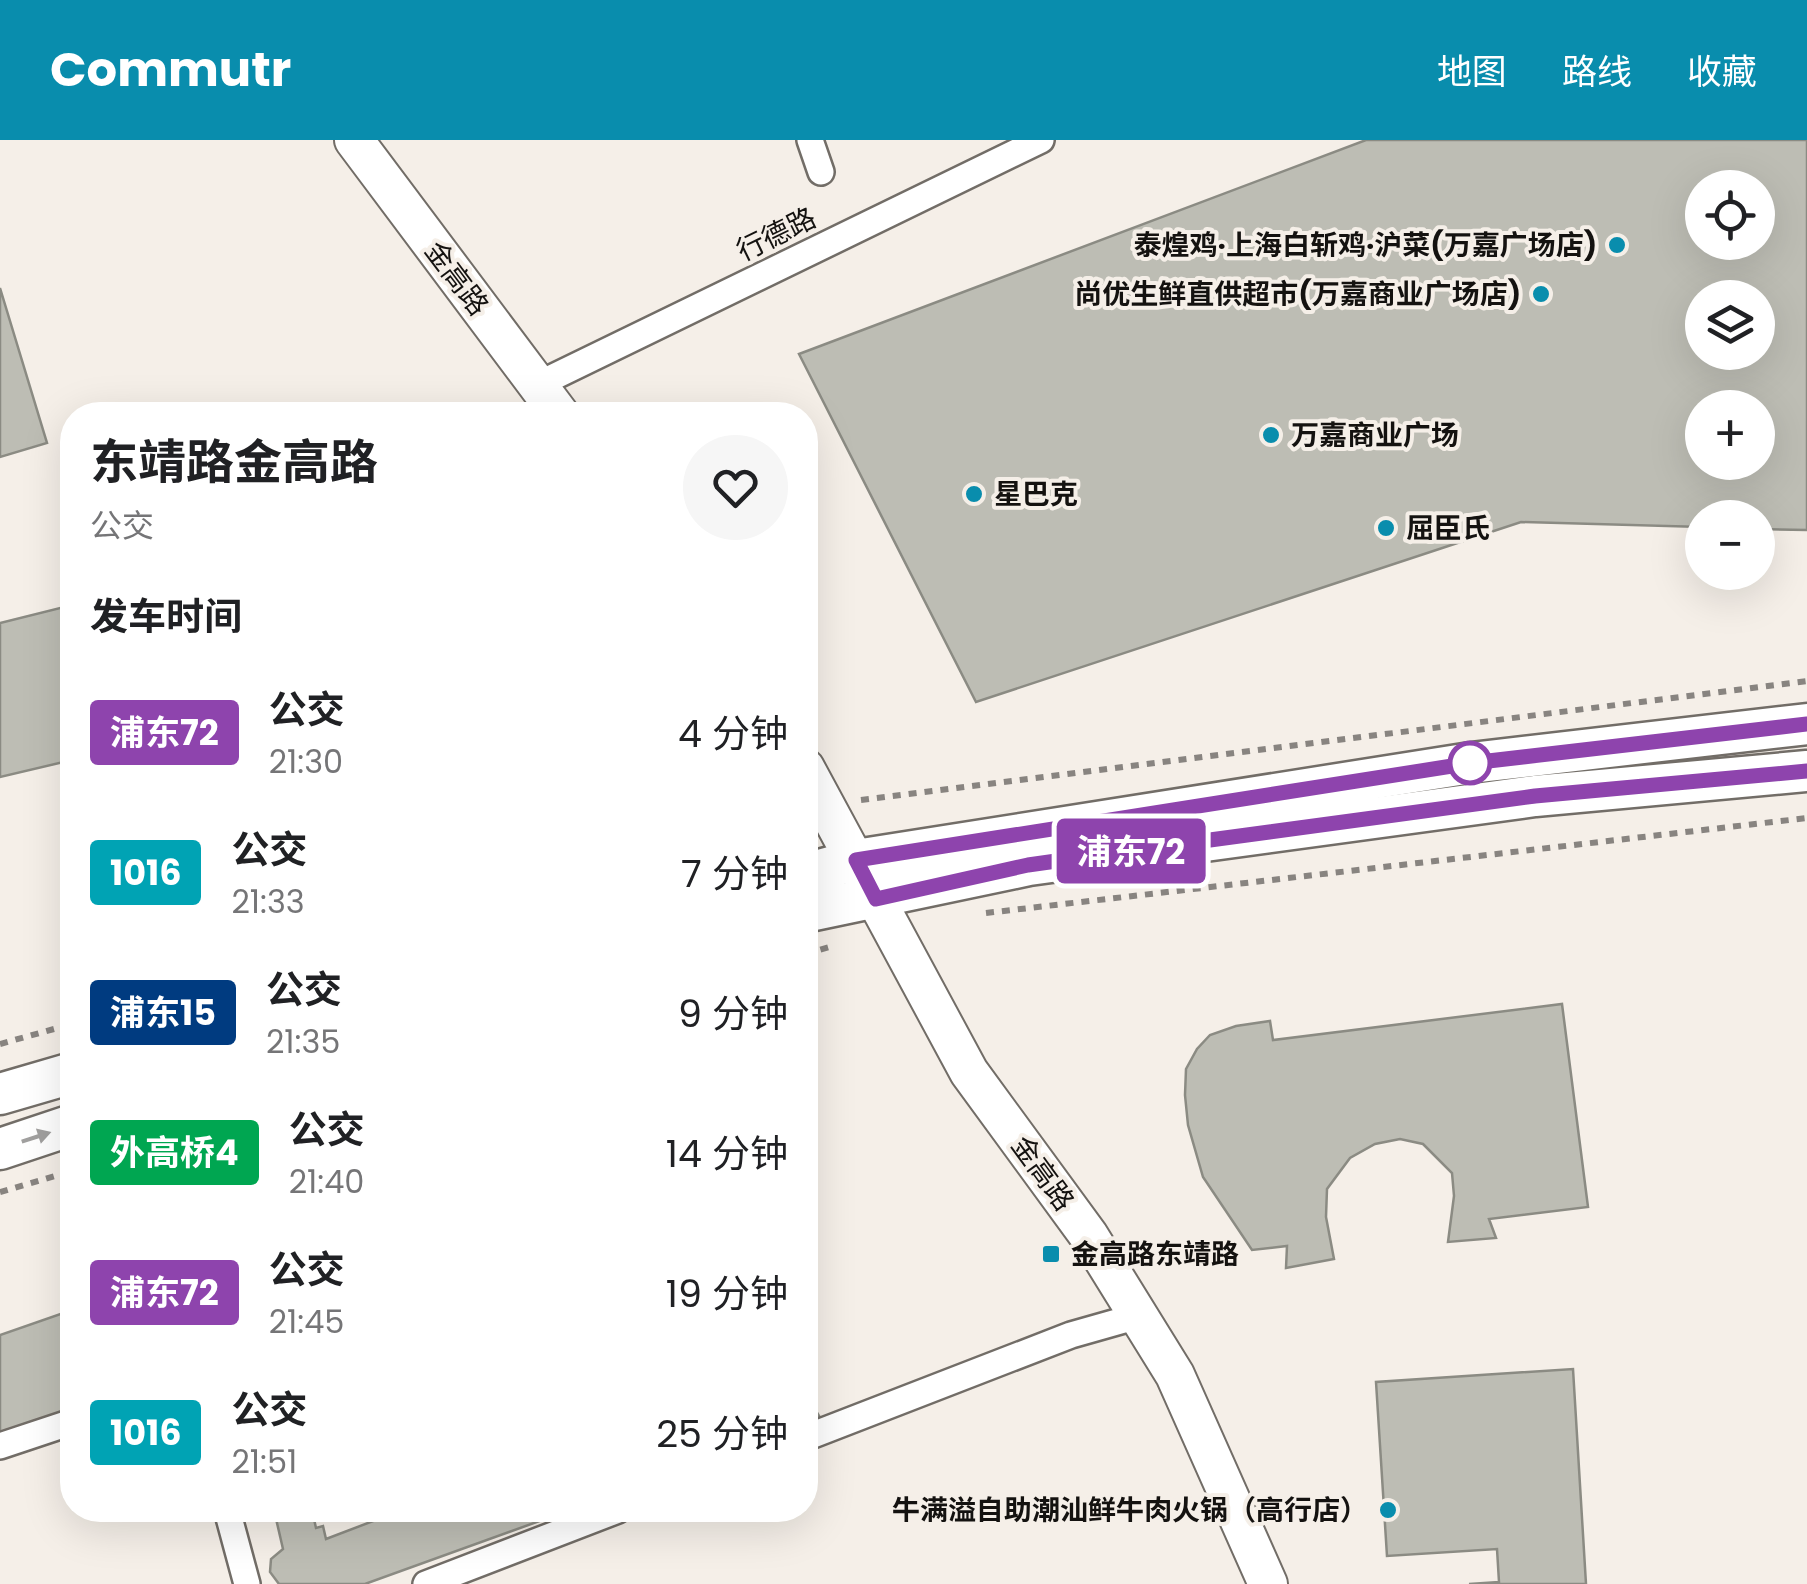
<!DOCTYPE html>
<html lang="zh">
<head>
<meta charset="utf-8">
<style>
	body { margin:0; font-family:Poppins,"Noto Sans SC",sans-serif; background:#f6f6f6; color:#202124; height:100vh; display:flex; flex-direction:column; font-size:38px; white-space:nowrap }
	* { box-sizing:border-box; margin:0 }
	p { font-size:32px; color:#757577 }
	.icon { flex:none; width:55px; height:55px; fill:none; stroke:currentColor; stroke-width:2; stroke-linecap:round; stroke-linejoin:round }
	.map { position:relative; flex:1; overflow:hidden }
	.panel { position:absolute; left:60px; top:262px; width:758px; height:1120px; display:flex; flex-direction:column; background:#fff; border-radius:40px; box-shadow:0 10px 40px #0002 }
	.panel>* { flex:none }
	.badge { padding:0 20px; border-radius:8px; font-size:35px; line-height:65px }
	.tools { position:absolute; left:1685px; top:30px; display:grid; gap:20px }
	.tools a { display:grid; place-items:center; width:90px; height:90px; border-radius:50%; background:#fff; box-shadow:0 10px 40px #0002; font-size:50px }
	.map>.badge { position:absolute; translate:-50% -50%; box-shadow:0 0 0 5px #fff }
	h2 { padding:0 30px; font-size:38px; line-height:90px }
	.round { display:grid; place-items:center; flex:none; width:105px; height:105px; border-radius:52px; background:#f6f6f6 }
	.overview { display:flex; align-items:center; justify-content:space-between; height:170px; padding:0 30px }
	h1 { font-size:48px; font-weight:700; line-height:75px }
	ul { padding:0; list-style:none }
	li { display:flex; align-items:center; gap:30px; height:140px; padding:0 30px }
	li div { flex:1 }
	li b { display:block; font-size:38px }
	li em { font-style:normal }
	li .badge { min-width:110px; font-weight:700; text-align:center }
	header { display:flex; align-items:center; gap:60px; box-sizing:border-box; height:140px; padding:0 50px; background:#098dad; color:#fff }
	header strong { font-size:48px }
	nav { display:flex; gap:55px; margin-inline-start:auto; font-size:35px }
	.map>svg:first-child { display:block }
	.building { fill:#bdbdb4; stroke:#8b8b83; stroke-width:2.5; fill-rule:evenodd }
	.lines { fill:none; stroke-linecap:round; stroke-linejoin:round }
	.street-casing { stroke:#726d67; stroke-width:30 }
	.secondary-casing { stroke:#726d67; stroke-width:42 }
	.primary-casing { stroke:#726d67; stroke-width:45 }
	.path { stroke:#888480; stroke-width:6; stroke-dasharray:8 8; stroke-linecap:butt }
	.street { stroke:#fff; stroke-width:25 }
	.secondary { stroke:#fff; stroke-width:38 }
	.primary { stroke:#fff; stroke-width:40 }
	.oneway { fill:#a1a09f }
	.line-casing { stroke:#fff; stroke-width:22 }
	.line { stroke:#8e44ad; stroke-width:15 }
	.poi-dot { fill:#098dad; stroke:#f5efe8; stroke-width:4 }
	.stop-dot { fill:#fff; stroke:#8e44ad; stroke-width:5 }
	.labels { text-anchor:middle; stroke-width:8; stroke-linejoin:round; paint-order:stroke }
	.street-label { font-size:28px; fill:#141210; stroke:#f5efe8 }
	.poi-label { font-size:28px; font-weight:bold; fill:#141210; stroke:#f5efe8; text-anchor:start }
</style>
</head>
<body>
<header>
<strong>Commutr</strong>
<nav><a>地图</a><a>路线</a><a>收藏</a></nav>
</header>
<div class="map">
<svg width="1807" height="1444" viewBox="0 0 1807 1444">
	<rect width="100%" height="100%" fill="#f5efe8"/>
	<g class="building">
		<path d="M1366,0H1807V390L1758,389V378H1702V387L1521,382L976,562L799,214ZM1702,48H1758V102H1702ZM1702,158H1758V212H1702ZM1702,268H1758V322H1702Z"/>
		<path d="M0,148L47,303L0,317Z"/>
		<path d="M72,465V620L0,637V483Z"/>
		<path d="M1562,864L1588,1067L1489,1079L1496,1098L1448,1102L1454,1056L1452,1033L1423,1004L1400,999L1375,1004L1350,1018L1327,1049L1326,1077L1334,1119L1286,1128L1287,1106L1252,1110L1203,1037L1188,985L1185,955L1186,929L1197,909L1210,895L1236,886L1270,881L1273,900Z"/>
		<path d="M72,1170V1270L0,1294V1195Z"/>
		<path d="M1573,1229L1586,1444H1469L1499,1442L1497,1409L1387,1416L1376,1242Z"/>
		<path d="M805,1253L821,1279L805,1285Z"/>
		<path d="M274,1370H312L316,1388L323,1386L326,1399L402,1370H570L365,1444H279L270,1432L271,1419L283,1409Z"/>
	</g>
	<g class="lines">
		<defs>
			<g id="street">
				<path d="M810,0L821,32"/>
				<path d="M539,244L1041,0"/>
				<path d="M805,1298L1071,1195L1138,1176"/>
				<path d="M0,1306L72,1282"/>
				<path d="M227,1370L247,1444"/>
				<path d="M426,1444L618,1370"/>
			</g>
			<g id="secondary">
				<path d="M354,0L560,275"/>
				<path d="M805,628L969,932L1089,1096L1175,1235L1268,1444"/>
			</g>
			<g id="primary">
				<path d="M805,734L856,720L1471,623L1807,584"/>
				<path d="M805,772L1029,725L1535,656L1807,631"/>
				<path d="M0,954L72,933"/>
				<path d="M0,1009L72,985"/>
			</g>
		</defs>
		<use href="#street" class="street-casing"/>
		<use href="#secondary" class="secondary-casing"/>
		<use href="#primary" class="primary-casing"/>
		<g class="path">
			<path d="M861,660L1807,541"/>
			<path d="M986,773L1807,678"/>
			<path d="M805,814L833,806"/>
			<path d="M0,904L72,884"/>
			<path d="M0,1052L72,1031"/>
		</g>
		<use href="#street" class="street"/>
		<use href="#secondary" class="secondary"/>
		<use href="#primary" class="primary"/>
	</g>
	<defs><path id="oneway-solid" d="M-6-.8H1V-3.2L6.5 0L1 3.2V.8H-6Z" transform="scale(2.5)"/></defs>
	<use class="oneway" href="#oneway-solid" transform="translate(36 997) rotate(-18)"/>
	<g class="lines">
		<defs>
			<path id="line" d="M1807,584L1471,623L856,720L876,759L1028,725L1106,714L1535,656L1807,631"/>
		</defs>
		<use href="#line" class="line-casing"/>
		<use href="#line" class="line"/>
	</g>
	<g class="poi-dot">
		<circle cx="1617" cy="105" r="10"/>
		<circle cx="1541" cy="154" r="10"/>
		<circle cx="1271" cy="295" r="10"/>
		<circle cx="974" cy="354" r="10"/>
		<circle cx="1386" cy="388" r="10"/>
		<rect x="1041" y="1104" width="20" height="20" rx="5"/>
		<circle cx="1388" cy="1370" r="10"/>
	</g>
	<circle class="stop-dot" cx="1470" cy="623" r="20"/>
	<g class="labels">
		<g class="street-label">
			<text transform="translate(776 94) rotate(-26)" y="10">行德路</text>
			<text transform="translate(457 138) rotate(53)" y="10">金高路</text>
			<text transform="translate(1043 1033) rotate(54)" y="10">金高路</text>
		</g>
		<g class="poi-label">
			<text x="1597" y="115" text-anchor="end">泰煌鸡·上海白斩鸡·沪菜(万嘉广场店)</text>
			<text x="1521" y="164" text-anchor="end">尚优生鲜直供超市(万嘉商业广场店)</text>
			<text x="1291" y="305">万嘉商业广场</text>
			<text x="994" y="364">星巴克</text>
			<text x="1406" y="398">屈臣氏</text>
			<text x="1071" y="1124">金高路东靖路</text>
			<text x="1368" y="1380" text-anchor="end">牛满溢自助潮汕鲜牛肉火锅（高行店）</text>
		</g>
	</g>
</svg>
<div class="tools">
<a><svg class="icon" aria-label="locate" viewBox="0 0 24 24"><circle cx="12" cy="12" r="6"/><path d="M12 2v4M12 18v4M2 12h4M18 12h4"/></svg></a>
<a><svg class="icon" aria-label="layers" viewBox="0 0 24 24"><path d="M12 4l9 5-9 5-9-5zM3 14l9 5 9-5"/></svg></a>
<a>+</a>
<a>−</a>
</div>
<b class="badge" style="left:1131px;top:711px;background:#8e44ad;color:#fff">浦东72</b>
<section class="panel">
<div class="overview"><div><h1>东靖路金高路</h1><p>公交</p></div><a class="round"><svg class="icon" aria-label="heart" viewBox="0 0 24 24"><path d="M12 20l-8-8c-3-5 5-10 8-4 3-6 11-1 8 4z"/></svg></a></div>
<h2>发车时间</h2>
<ul>
<li><span class="badge" style="background:#8e44ad;color:#fff">浦东72</span><div><b>公交</b><p>21:30</p></div><em>4 分钟</em></li>
<li><span class="badge" style="background:#00a3b4;color:#fff">1016</span><div><b>公交</b><p>21:33</p></div><em>7 分钟</em></li>
<li><span class="badge" style="background:#003b80;color:#fff">浦东15</span><div><b>公交</b><p>21:35</p></div><em>9 分钟</em></li>
<li><span class="badge" style="background:#00a651;color:#fff">外高桥4</span><div><b>公交</b><p>21:40</p></div><em>14 分钟</em></li>
<li><span class="badge" style="background:#8e44ad;color:#fff">浦东72</span><div><b>公交</b><p>21:45</p></div><em>19 分钟</em></li>
<li><span class="badge" style="background:#00a3b4;color:#fff">1016</span><div><b>公交</b><p>21:51</p></div><em>25 分钟</em></li>
</ul>
</section>
</div>
</body>
</html>
